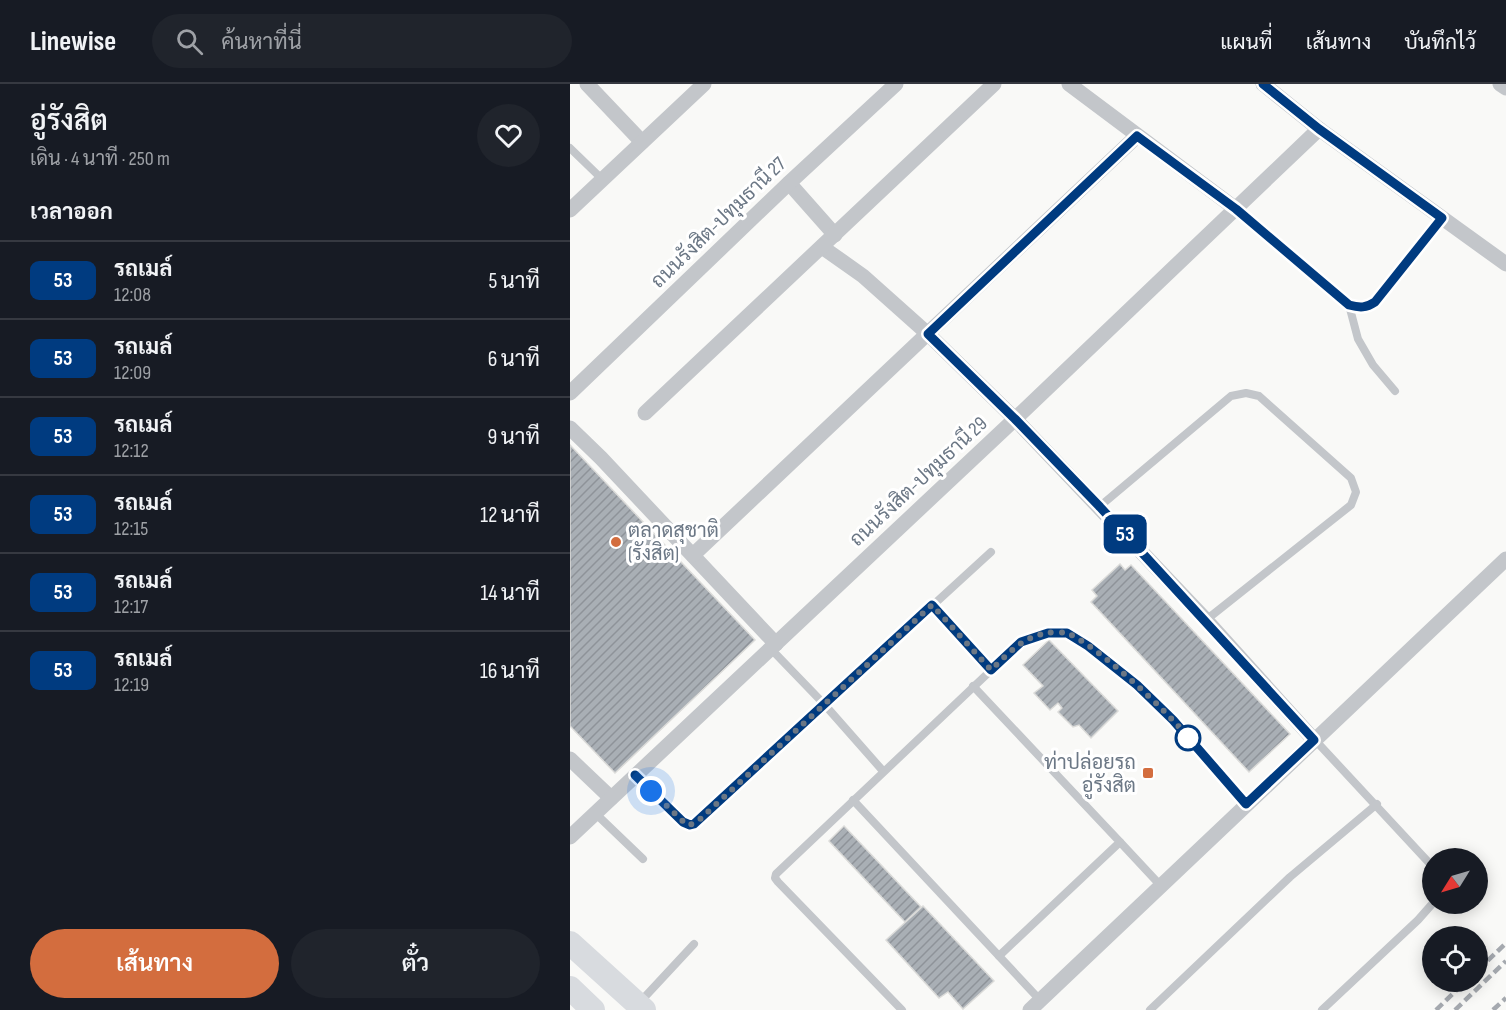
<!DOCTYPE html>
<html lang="th">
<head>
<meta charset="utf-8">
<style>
	body { margin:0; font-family:"Sofia Sans Condensed",Sarabun,sans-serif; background:#20242c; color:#f1f3f6; height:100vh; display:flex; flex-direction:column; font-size:22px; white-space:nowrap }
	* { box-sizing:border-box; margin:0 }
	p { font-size:20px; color:#9ea1a6 }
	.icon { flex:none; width:33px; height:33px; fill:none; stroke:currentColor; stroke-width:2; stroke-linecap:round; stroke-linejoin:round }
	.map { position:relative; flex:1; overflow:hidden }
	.drawer { display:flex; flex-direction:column; background:#171b24; width:570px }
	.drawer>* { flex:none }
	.badge { padding:0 12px; border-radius:9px; font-size:21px; line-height:39px }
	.needle { width:39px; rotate:233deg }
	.buttons { position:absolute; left:852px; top:764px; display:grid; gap:12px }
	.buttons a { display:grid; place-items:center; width:66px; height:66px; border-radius:50%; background:#171b24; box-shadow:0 3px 15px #0003; font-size:30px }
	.you { position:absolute; width:30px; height:30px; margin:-15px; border:4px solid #fff; border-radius:50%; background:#1a73e8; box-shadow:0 0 0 9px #1a73e833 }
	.map>.badge { position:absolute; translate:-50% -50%; box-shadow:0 0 0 3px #fff }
	h2 { padding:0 30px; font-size:22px; line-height:54px }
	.round { display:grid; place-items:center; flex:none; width:63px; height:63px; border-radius:32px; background:#20242c }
	.overview { display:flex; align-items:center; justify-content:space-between; height:102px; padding:0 30px }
	h1 { font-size:28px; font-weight:600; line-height:45px }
	.button { display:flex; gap:12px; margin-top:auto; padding:12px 30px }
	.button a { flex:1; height:69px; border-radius:36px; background:#d36d3e; color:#fff; font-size:24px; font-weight:600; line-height:69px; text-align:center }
	.button a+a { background:#20242c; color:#f1f3f6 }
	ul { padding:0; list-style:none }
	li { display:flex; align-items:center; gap:18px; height:78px; padding:0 30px; border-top:2px solid #363941 }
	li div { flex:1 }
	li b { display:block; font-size:22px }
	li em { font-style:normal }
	li .badge { min-width:66px; font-weight:700; text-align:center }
	header { display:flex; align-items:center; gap:36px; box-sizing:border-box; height:84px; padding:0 30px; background:#171b24; border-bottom:2px solid #363941 }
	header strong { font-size:28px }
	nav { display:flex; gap:33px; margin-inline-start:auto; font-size:21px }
	.search { width:420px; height:54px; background:#20242c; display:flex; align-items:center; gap:15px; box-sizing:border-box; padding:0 21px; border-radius:33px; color:#9ea1a6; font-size:22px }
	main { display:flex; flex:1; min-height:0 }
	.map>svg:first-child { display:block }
	.building { fill:url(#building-hatch); stroke:#dbdbd9; stroke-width:1.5 }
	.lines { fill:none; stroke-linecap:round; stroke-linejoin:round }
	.service { stroke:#c3c6ca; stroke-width:8 }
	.minor { stroke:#c3c6ca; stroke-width:15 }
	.primary { stroke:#d8dbdf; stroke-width:24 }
	.rail { stroke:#a5a9af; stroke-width:4.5; stroke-dasharray:9 4.5; stroke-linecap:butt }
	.line-casing { stroke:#fff; stroke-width:14 }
	.line { stroke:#003b80; stroke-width:9 }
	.walk { stroke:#6b7785; stroke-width:6; stroke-dasharray:0 10.8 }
	.poi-dot { fill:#d36d3e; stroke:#fff; stroke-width:2 }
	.stop-dot { fill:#fff; stroke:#003b80; stroke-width:3 }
	.labels { text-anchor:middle; stroke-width:6; stroke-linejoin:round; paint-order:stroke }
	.street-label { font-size:20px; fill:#6b7785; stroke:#fff }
	.poi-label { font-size:20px; fill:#6b7785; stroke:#fff; text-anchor:start }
</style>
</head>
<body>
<header>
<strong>Linewise</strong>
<div class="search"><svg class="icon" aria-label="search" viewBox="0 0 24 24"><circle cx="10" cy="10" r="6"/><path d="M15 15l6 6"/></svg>ค้นหาที่นี่</div>
<nav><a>แผนที่</a><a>เส้นทาง</a><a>บันทึกไว้</a></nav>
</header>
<main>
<section class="drawer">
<div class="overview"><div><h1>อู่รังสิต</h1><p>เดิน · 4 นาที · 250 m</p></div><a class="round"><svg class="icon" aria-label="heart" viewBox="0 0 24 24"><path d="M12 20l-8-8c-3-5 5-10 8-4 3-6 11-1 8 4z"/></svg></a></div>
<h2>เวลาออก</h2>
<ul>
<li><span class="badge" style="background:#003b80;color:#fff">53</span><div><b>รถเมล์</b><p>12:08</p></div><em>5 นาที</em></li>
<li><span class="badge" style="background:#003b80;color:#fff">53</span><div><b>รถเมล์</b><p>12:09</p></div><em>6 นาที</em></li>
<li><span class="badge" style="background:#003b80;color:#fff">53</span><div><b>รถเมล์</b><p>12:12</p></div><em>9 นาที</em></li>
<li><span class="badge" style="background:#003b80;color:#fff">53</span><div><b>รถเมล์</b><p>12:15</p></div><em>12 นาที</em></li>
<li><span class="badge" style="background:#003b80;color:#fff">53</span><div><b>รถเมล์</b><p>12:17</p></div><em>14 นาที</em></li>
<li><span class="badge" style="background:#003b80;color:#fff">53</span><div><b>รถเมล์</b><p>12:19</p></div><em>16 นาที</em></li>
</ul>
<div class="button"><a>เส้นทาง</a><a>ตั๋ว</a></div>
</section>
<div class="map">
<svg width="936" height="926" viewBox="0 0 936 926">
	<defs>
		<pattern id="building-hatch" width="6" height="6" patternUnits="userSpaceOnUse" patternTransform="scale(1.5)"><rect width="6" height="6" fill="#a9afb5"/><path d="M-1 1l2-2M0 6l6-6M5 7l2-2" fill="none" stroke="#8e9399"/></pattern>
	</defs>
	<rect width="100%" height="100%" fill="#f9f9f7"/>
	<g class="building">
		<path d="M0,361L185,556L45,689L0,642Z"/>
		<path d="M550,480L555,486L561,481L720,650L679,688L521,518L527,512L522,506Z"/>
		<path d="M479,556L548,627L521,654L509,641L503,643L488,628L492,624L488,619L480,626L464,609L473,602L453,581Z"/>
		<path d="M274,742L351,823L335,838L259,757Z"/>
		<path d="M353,822L424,897L393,925L378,908L369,914L316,856Z"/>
	</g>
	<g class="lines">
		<g class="service">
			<path d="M0,64L32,95"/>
			<path d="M666,125L779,221C790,224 796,224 805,218L872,134"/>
			<path d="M779,221L788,255L803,281L825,307"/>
			<path d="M529,423L661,312L676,309L689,312L781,394L786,408L781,421L636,536"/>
			<path d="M361,521L421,586"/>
			<path d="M201,565L254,620L313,687"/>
			<path d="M403,602L550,758L429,872"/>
			<path d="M745,656L862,782"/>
			<path d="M65,691L113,738L120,742L124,740L421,468"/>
			<path d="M283,716L470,916"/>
			<path d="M25,729L73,775"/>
			<path d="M550,758L591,802"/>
			<path d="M892,774L894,771"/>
			<path d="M71,917L124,860"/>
			<path d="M332,926L208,798L205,794L206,790L451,558L478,549H497L518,562L567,601L603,636L676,720"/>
			<path d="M580,926L720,793L807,720"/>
			<path d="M752,926L848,836L863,819"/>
		</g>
		<g class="minor">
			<path d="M17,0L72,58"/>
			<path d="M499,0L666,125"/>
			<path d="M693,0L749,45L936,180"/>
			<path d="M930,0L936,4"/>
			<path d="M219,99L265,151"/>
			<path d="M0,126L134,0"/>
			<path d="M252,163L293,192L358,250L445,335L636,536L744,656"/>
			<path d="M0,309L219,99L326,0"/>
			<path d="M75,329L424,0"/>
			<path d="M0,344L31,374L206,560"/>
			<path d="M123,471L567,52"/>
			<path d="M0,675L41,714"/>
			<path d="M0,753L445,335L749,45"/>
			<path d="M460,926L936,475"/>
		</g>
		<g class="primary">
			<path d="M0,859L74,926"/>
			<path d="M0,904L23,926"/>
		</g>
		<g class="rail">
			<path d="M908,886L936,859"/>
			<path d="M866,926L896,897"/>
			<path d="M885,926L936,877"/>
			<path d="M923,926L936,914"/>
		</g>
	</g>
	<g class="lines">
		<defs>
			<path id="line" d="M65,691L113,738L120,741L124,740L362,521L421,586L451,558L478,549H497L518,562L567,601L603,636L676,720L744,656L530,423L445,335L358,250L567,52L666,125L779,221C790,224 796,224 805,218L872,134L749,45L693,0"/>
		</defs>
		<use href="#line" class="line-casing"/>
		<use href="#line" class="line"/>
		<path class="walk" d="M81,707L117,741H120L128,737L362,521L421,586C438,570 453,552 478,549C483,548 491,548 496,549C520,555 603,632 618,654"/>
	</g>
	<g class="poi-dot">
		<circle cx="46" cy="458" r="6"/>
		<rect x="572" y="683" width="12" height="12" rx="3"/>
	</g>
	<circle class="stop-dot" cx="618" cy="654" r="12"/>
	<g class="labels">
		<g class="street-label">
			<text transform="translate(148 138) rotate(-44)" y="7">ถนนรังสิต-ปทุมธานี 27</text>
			<text transform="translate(348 397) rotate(-43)" y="7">ถนนรังสิต-ปทุมธานี 29</text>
		</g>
		<g class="poi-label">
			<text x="58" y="453">ตลาดสุชาติ<tspan x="58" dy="23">(รังสิต)</tspan></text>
			<text x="566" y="685" text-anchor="end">ท่าปล่อยรถ<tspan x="566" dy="23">อู่รังสิต</tspan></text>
		</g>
	</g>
</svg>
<div class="buttons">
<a><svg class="needle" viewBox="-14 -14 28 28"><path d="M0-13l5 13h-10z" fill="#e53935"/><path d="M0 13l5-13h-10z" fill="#9ea1a6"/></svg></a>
<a><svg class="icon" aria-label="locate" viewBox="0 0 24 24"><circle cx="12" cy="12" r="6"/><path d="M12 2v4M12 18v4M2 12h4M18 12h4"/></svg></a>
</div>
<div class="you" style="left:81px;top:707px"></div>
<b class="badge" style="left:555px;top:450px;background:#003b80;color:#fff">53</b>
</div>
</main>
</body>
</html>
